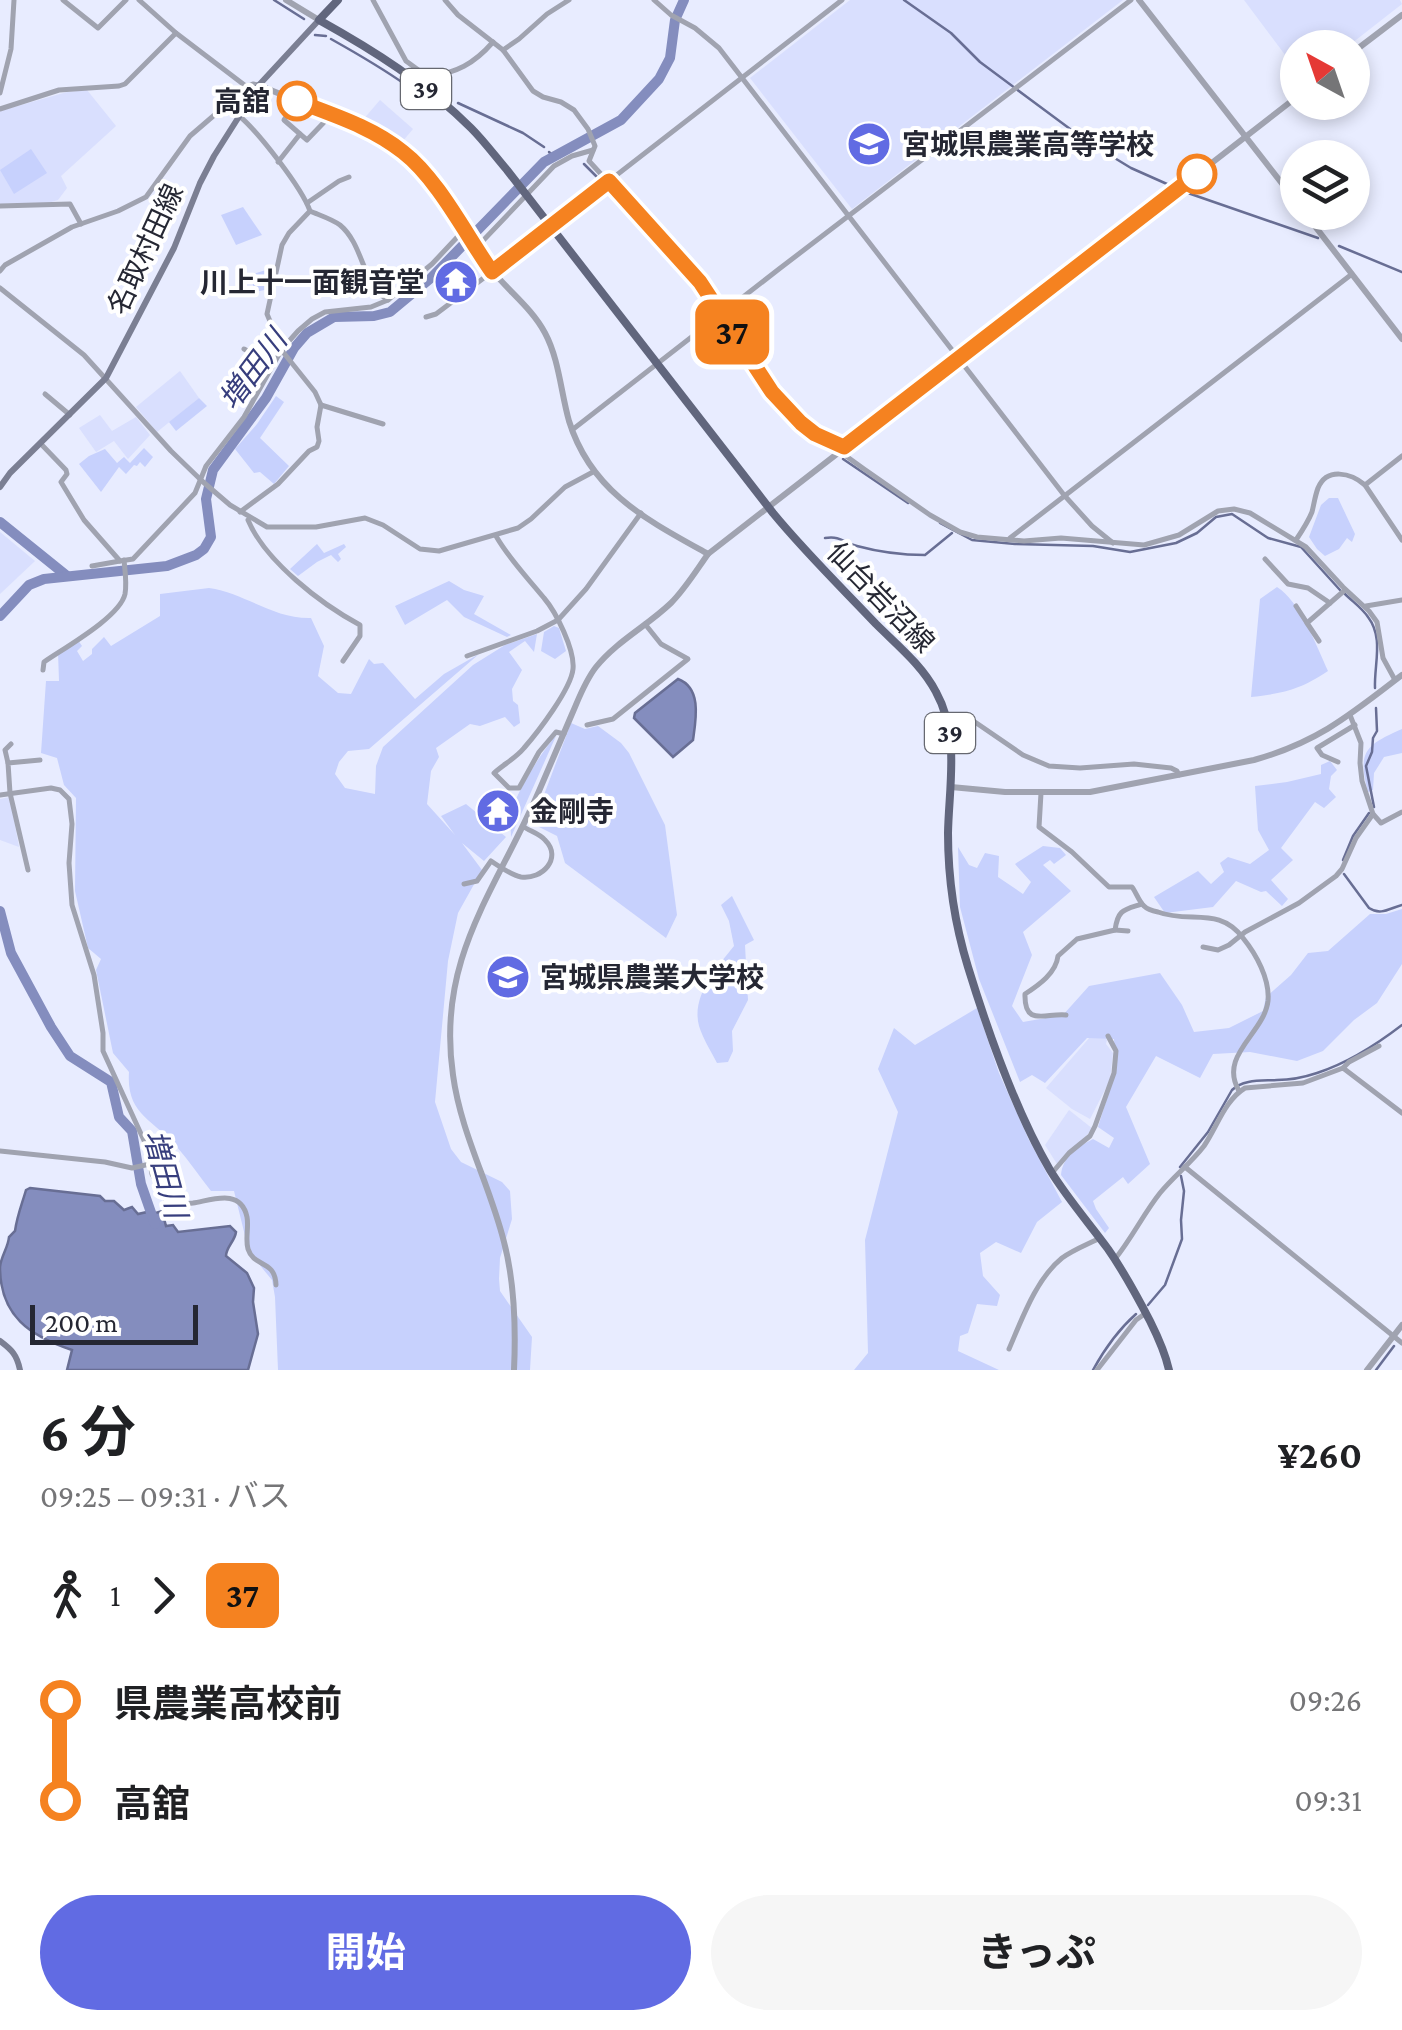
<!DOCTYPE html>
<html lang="ja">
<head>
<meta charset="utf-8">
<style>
	body { margin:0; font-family:"Crimson Pro","Noto Sans JP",serif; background:#f6f6f6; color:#202124; height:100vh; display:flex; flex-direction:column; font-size:38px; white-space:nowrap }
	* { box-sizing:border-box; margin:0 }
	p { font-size:32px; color:#757577 }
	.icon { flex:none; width:55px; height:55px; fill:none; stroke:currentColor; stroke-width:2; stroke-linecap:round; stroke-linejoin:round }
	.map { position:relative; height:1370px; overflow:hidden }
	.panel { display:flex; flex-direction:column; background:#fff; flex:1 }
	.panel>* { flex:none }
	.badge { padding:0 20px; border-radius:15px; font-size:35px; line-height:65px }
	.needle { width:65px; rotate:320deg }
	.controls { position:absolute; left:1280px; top:30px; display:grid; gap:20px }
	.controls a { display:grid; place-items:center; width:90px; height:90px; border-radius:50%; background:#fff; box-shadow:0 5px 15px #0003; font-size:50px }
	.scale { position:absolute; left:30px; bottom:25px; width:168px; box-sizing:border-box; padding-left:10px; border:5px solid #252733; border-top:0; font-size:28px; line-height:35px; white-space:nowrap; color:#252733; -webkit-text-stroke:8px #fff; paint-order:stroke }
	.map>.badge { position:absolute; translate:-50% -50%; box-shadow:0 0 0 5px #fff }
	.legs { display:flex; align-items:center; gap:15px; height:110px; padding:0 40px; font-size:32px }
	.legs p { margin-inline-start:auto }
	.headline { display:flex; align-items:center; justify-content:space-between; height:170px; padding:0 40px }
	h1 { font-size:55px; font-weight:700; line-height:75px }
	.cta { display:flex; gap:20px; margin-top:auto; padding:20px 40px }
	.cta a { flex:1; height:115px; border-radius:60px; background:#616be3; color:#fff; font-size:40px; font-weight:700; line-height:115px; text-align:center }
	.cta a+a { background:#f6f6f6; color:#202124 }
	ul { padding:0 40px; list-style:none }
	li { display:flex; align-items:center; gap:35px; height:100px; font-size:38px }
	li i { display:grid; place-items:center; width:15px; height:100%; margin:0 12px; background:currentColor }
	li i::after { content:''; width:25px; height:25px; margin:-12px; border:8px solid; border-radius:50%; background:#fff }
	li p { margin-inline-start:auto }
	li:first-child i { background:linear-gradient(#0000 50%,currentColor 0) }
	li:last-child i { background:linear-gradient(currentColor 50%,#0000 0) }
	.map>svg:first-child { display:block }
	.built { fill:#d9dffe }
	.green { fill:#c7d1fd }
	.water { fill:#848dbe; stroke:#686e94; stroke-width:2.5 }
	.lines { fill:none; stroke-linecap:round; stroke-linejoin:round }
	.stream { stroke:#686e94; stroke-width:2.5 }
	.river { stroke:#848dbe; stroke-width:10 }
	.minor { stroke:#a0a3b0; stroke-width:5 }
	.tertiary { stroke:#a0a3b0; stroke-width:6 }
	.secondary { stroke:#7b7f93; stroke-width:6 }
	.primary { stroke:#61667d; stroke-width:8 }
	.line-1-casing { stroke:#fff; stroke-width:22 }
	.line-1 { stroke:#f58220; stroke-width:15 }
	.stop-1-dot { fill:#fff; stroke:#f58220; stroke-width:5 }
	.labels { text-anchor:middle; stroke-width:8; stroke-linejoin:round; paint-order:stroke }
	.shield { fill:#fff; stroke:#666870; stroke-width:2.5 }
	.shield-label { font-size:25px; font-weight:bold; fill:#252733 }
	.stop-label { font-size:28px; font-weight:bold; fill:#252733; stroke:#fff; text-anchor:end }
	.poi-label { font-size:28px; font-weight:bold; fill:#252733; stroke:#fff; text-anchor:start }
	.street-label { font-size:28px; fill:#252733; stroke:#fff }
	.water-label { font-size:30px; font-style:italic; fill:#373e7d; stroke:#fff }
</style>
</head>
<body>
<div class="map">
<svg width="1402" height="1370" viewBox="0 0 1402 1370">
	<rect width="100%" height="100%" fill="#e8ecff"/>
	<g class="built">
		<path d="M850,0H1123L852,209L750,78Z"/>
		<path d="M1244,0H1400L1402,4L1347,47L1298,48L1297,71Z"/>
		<path d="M87,90L116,126L61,176L67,188L58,200L48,203L0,204V111L67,92Z"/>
		<path d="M380,100L413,129L402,142L362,121Z"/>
		<path d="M180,371L199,398L157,432L136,407Z"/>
		<path d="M100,415L112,431L136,417L150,435L128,459L114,441L96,452L79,428Z"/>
		<path d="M0,532L35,561L0,594Z"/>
		<path d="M10,797L19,847L0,840V799Z"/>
		<path d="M1097,1029L1107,1040L1106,1044L1113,1053L1110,1080L1090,1119L1072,1109L1046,1088Z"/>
		<path d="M1069,1110L1093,1129L1057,1164L1045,1145Z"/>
	</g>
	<g class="green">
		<path d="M31,149L47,173L14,194L0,170Z"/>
		<path d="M243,207L262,235L236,245L221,215Z"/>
		<path d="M275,267L269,289L255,292L250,275Z"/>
		<path d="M276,396L284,402L260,438L289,466L274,484L260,472L254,473L235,449L257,424Z"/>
		<path d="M199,398L207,406L176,431L169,422Z"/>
		<path d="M144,448L153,457L145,467L140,462L137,466L134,465L126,474L119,467L101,492L79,464L89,456L105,449L117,463L124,457L130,463Z"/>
		<path d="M1329,498H1338L1355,534L1352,542L1347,538L1339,549L1325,556L1317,549L1309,537L1321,505Z"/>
		<path d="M317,544L324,553L344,544L346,547L338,554L341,559L338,562L331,555L317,562L298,576L290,569Z"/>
		<path d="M449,581L464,590L484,596L474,614L511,635L507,637L464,617L447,600L405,625L395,606Z"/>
		<path d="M1277,587C1300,601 1317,647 1328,671C1299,690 1285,693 1251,697L1260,599Z"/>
		<path d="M209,588C245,593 273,619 311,618L324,646L318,676L338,693L351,694L369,659L374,664L383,663L415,699L444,674L479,654L369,749L348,751L339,762L335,774L345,788L375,794L376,766L383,747L473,665L505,645L537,634L534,652L525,641L509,652L522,670L512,689L513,701L518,705L520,723L514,727L505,717L480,726L470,724L436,748L439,757L431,771L427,804L455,835L441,816L466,804L506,837L484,861L462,843L482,870L458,913L448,961L435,1102L451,1149L461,1162L502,1182L510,1191L512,1219L500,1258L499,1279L500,1291L532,1337L530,1370H278L275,1297L272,1280L249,1252L234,1191H211C200,1177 189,1161 177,1147C153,1119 126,1115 129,1072L113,1053L96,970L101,959L88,948L75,891L76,798L64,785L57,758L41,753L46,681H59L58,652L78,640L82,646L77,651L83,661L92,654V649L104,637L111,646L160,616V594Z"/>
		<path d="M554,626L559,628L566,651L555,659L541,651L544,632Z"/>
		<path d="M571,723L585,729L598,726L621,743L629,753L665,825L677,915L666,938L565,863L557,836L533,824Z"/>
		<path d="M1402,729V753L1384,757L1374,773L1373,790L1368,792C1357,751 1366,745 1402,729Z"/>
		<path d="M556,736L511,837C511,830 510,820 511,813C515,795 543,749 556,736Z"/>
		<path d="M1330,761L1337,770L1331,776L1329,789L1336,797L1324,808L1315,802L1281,848L1293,860L1271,880L1288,899L1282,906L1266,891L1261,892L1236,881L1213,907L1165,913L1154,897L1198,871L1211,884L1224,872L1220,863L1228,857L1250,864L1269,850L1258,830L1255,786L1287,782L1321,774V765Z"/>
		<path d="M1043,846L1060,848L1066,855L1054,864L1050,860L1043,865L1071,891L1023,932L1032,955L1012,1006L1023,1022L1063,1015L1089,986L1160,973L1182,1005L1194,1032L1229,1028L1263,1011L1266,997L1291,975L1308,953L1328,951L1370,914H1386L1402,909V964L1377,1003L1354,1020L1323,1051L1297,1061L1250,1052L1213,1054L1200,1078L1156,1056L1126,1107L1150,1164L1128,1184L1123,1177L1093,1201L1096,1209L1109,1228L1105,1233L1061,1175C1063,1156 1076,1148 1093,1139L1109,1148L1114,1138L1098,1127L1115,1072L1114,1039L1087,1038L1045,1083L1032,1075L1020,1082L979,979L960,907L958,847L969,865L977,868L985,853L999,856L998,877L1023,894L1031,882L1015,864Z"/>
		<path d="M732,896L754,940L745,945L748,1000L732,1031L733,1051L728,1062L717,1063C711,1051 703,1039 699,1026C691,996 717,967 734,946L729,921L721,905Z"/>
		<path d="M977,1008L999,1073L1028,1138L1062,1202L1037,1222L1021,1253L996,1242L980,1253L983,1276L1000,1295L997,1306L977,1304L968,1333L960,1336L958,1351L999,1370H854L868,1353L865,1240L898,1112L878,1069L894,1028L915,1045Z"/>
	</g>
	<g class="water">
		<path d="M678,679C702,688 696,719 693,740L673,757L634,718L635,713Z"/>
		<path d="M30,1188L100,1196L105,1201H114L124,1210L132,1207L138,1214L147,1212L149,1215L162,1211L166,1226L173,1225L178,1232L230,1226L236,1232C235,1241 226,1247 226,1256L247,1273L254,1288L253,1302L258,1334L248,1370H67L72,1350C30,1336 0,1316 0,1267C1,1256 8,1248 9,1237L15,1231C17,1216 22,1204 26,1190Z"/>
	</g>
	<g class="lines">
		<g class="stream">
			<path d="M274,0L304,19"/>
			<path d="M904,0L951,33L980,62L1031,100L1085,140L1131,168L1185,192L1318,238"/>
			<path d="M315,35L326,36"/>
			<path d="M331,39C356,53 382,68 406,85C415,92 421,100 431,104"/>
			<path d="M458,103L523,133L544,147"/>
			<path d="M549,152L553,156"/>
			<path d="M584,164L626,206L698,287L759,389L774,406L817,442"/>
			<path d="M1339,246L1402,272"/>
			<path d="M843,459L908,503"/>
			<path d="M940,523L972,540L1015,544L1093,546L1130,552L1176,543L1197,533L1216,517L1232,514L1268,538L1301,547L1340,590"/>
			<path d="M825,538C842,536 842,542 857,546C879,552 903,555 925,555L952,533"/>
			<path d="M1345,594C1353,602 1362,608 1368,617C1384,638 1374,664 1375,688"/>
			<path d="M1374,807L1366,766L1372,752L1373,738L1377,731L1376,708"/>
			<path d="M1343,860L1353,836L1369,813"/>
			<path d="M1344,874L1369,908C1381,916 1390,908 1402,905"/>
			<path d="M1180,1167L1208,1132L1232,1090C1243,1079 1262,1081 1277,1080C1290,1080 1305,1077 1317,1073C1348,1063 1376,1045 1402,1025"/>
			<path d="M1148,1305L1165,1285L1182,1239L1181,1220L1184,1191L1181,1176"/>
			<path d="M1093,1370C1104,1350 1118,1330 1136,1314"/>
			<path d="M1376,1370L1394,1346"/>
		</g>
		<g class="river">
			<path d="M0,522L67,576"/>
			<path d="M0,616L29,585L44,579L167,566L196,555L204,549L211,537L206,499L213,470L266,398L294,348L307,333L334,317L374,316L390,312L431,278L544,162L621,120L659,79L670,58L675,20L684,0"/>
			<path d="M0,911L11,953L51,1027L70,1056L111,1082L119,1117L132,1131L141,1184L155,1224"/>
		</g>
		<g class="minor">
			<path d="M63,0L98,28L126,0"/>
			<path d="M139,0L176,33"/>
			<path d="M373,0L406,61L428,77C456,73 474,64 493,42"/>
			<path d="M445,0L458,15L503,50L533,91L543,97L561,102L574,110L588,129L595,146L589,161L700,282L771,392L801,423L815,434L844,447"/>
			<path d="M654,0L671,15L695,28L719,48L1064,495L1092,526L1113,543"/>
			<path d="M503,50L519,39L547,14L569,0"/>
			<path d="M0,93L11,49L14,0"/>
			<path d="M0,109L59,90L119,86L125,84L176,33L247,87"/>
			<path d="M238,115C257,130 302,188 310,211C319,215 332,219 340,225C364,245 362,285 388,300L432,264L463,231"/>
			<path d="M300,134L307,140L331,115"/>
			<path d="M278,162L300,134L284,120L297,101"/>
			<path d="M307,203L339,181L349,177"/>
			<path d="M0,206L70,204L81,224"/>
			<path d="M476,248L554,166L572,156L593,150"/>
			<path d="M0,271L5,265L72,227L118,211L146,197L190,136L247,87L253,84L259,85"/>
			<path d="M0,288L84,355L171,451L202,481L230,505L267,527H316L365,518L383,525L420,549L439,551L518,528L531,519L565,487L593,472"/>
			<path d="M426,317L436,314L493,271L842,0"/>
			<path d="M244,349L274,365"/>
			<path d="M45,394L70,415"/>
			<path d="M321,405L383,424"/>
			<path d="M572,430L779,269L1131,0"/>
			<path d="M41,444L66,470L67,474L61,482L84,520L120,561L133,559L195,493L206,466L244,417L282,349L298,331L312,319L325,312L371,307L388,300"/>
			<path d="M841,449L846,456L864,469L930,515L960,532L977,537L1024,541L1061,538L1144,545L1179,535L1218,511L1234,509L1250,513L1306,547L1343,587L1369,611L1377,622L1383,658L1395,680"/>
			<path d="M1365,485L1402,456"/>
			<path d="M240,512L278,484L309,451L317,447L319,441L317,427L321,405L315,392L283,352L267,314L282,245L289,233L310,211"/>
			<path d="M248,520C265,561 321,604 360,625V636L343,661"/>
			<path d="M496,536C509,559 527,577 544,598C556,612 575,650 573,669C571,689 538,732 524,748C516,758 504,764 494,773L509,788H519L539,752L556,732L564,734"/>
			<path d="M1010,538L1352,274"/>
			<path d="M1296,540C1302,531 1308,522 1312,512C1314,504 1315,496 1318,488C1327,467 1351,473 1365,485L1402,540"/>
			<path d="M1265,559L1288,584L1308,588L1330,603"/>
			<path d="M92,566L120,561"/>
			<path d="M1296,606L1307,623"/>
			<path d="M1366,606L1402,600"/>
			<path d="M1319,641L1307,623L1345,590"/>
			<path d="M467,656L537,631L558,620L586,589L641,513"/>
			<path d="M43,670L44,662C64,648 120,617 125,594C127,583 125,571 124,560"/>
			<path d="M1350,715L1361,743L1360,763L1362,781L1373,814L1381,823L1402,812"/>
			<path d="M947,719L972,720L1023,755L1049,766L1080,768L1134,764L1171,768L1177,771L1179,775"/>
			<path d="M587,725L613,719L688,659L661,644L645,624"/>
			<path d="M1338,762L1322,755L1317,748L1355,725"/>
			<path d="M8,763L5,750L11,744"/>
			<path d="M1041,793L1039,827L1072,852L1109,887H1132C1136,892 1139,902 1144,906C1148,910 1153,911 1158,912C1190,924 1219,906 1243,938C1256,954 1270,979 1268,1001C1264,1034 1218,1055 1239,1091"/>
			<path d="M0,795L51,788L60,790L69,799L72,824L69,863L72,905L94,975L103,1033V1051L147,1147L152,1174L168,1204C176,1204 185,1204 193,1203C212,1200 241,1188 247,1217C249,1227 245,1239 248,1249C254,1268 275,1259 276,1285"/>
			<path d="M28,870L10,793L8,763L40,760"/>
			<path d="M464,884L477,881L491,861C500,867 511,875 521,877C542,880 563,858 545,840C540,834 530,831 524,827"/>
			<path d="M1115,930L1128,931"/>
			<path d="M1203,947L1218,950L1229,945L1245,932L1299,903L1336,876L1342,869L1356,838L1373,814"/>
			<path d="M1066,1015C1045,1013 1024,1027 1025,994C1039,985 1056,973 1058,956L1077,939L1115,930C1118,909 1124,910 1142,904"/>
			<path d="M1343,1068L1349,1062L1379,1046"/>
			<path d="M0,1151L105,1162L132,1168L150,1164"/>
			<path d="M1185,1167L1402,1343"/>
			<path d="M1052,1173L1069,1153L1090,1136L1095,1126L1114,1073L1116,1051L1108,1036"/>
			<path d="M1115,1259C1132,1238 1144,1213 1160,1193C1174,1176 1191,1163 1204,1146C1217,1127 1225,1100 1245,1088L1303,1083L1343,1068L1402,1113"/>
			<path d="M1009,1349C1022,1319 1036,1279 1062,1258C1073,1250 1086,1245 1098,1239"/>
			<path d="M1097,1370L1136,1320L1146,1313"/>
		</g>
		<g class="tertiary">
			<path d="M286,0L319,20"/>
			<path d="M1139,0L1298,204"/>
			<path d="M1352,53L1402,15"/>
			<path d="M259,85C306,107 372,121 410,158C443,190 463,233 491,269C507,290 532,308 545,333C559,359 561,393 569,421C591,492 647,520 708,554"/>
			<path d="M1304,212L1402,339"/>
			<path d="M951,787L1005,792H1090L1254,760C1318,742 1350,715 1402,675"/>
			<path d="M514,1370C516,1327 515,1284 504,1242C490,1185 461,1134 453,1075C436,958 496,891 539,791C550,765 561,740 572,714C579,698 585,681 596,667C617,641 647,626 671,603C685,589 696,571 708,554L1298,96"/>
			<path d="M1367,1370L1402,1325"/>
		</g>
		<g class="secondary">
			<path d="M0,487L10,473L106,378L174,248L200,183L214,156L259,85L319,20"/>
			<path d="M0,1341C12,1350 17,1355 20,1370"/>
		</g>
		<path class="primary" d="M338,0L319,20C373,50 427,84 471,128C484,141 495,156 507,170L773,513C805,552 841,587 876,624C897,645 922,665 936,692C960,735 949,785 948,833C948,877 955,925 968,967C988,1032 1016,1112 1050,1170C1067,1198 1089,1223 1108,1249C1124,1272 1137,1296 1150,1321C1158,1337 1165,1352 1169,1370"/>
	</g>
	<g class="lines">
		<defs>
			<path id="line-1" d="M297,101C333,115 372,127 403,152C438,179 466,235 492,272L609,181L700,282L772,392L801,423L815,434L844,447L1197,174"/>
		</defs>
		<use href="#line-1" class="line-1-casing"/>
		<use href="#line-1" class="line-1"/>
	</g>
	<defs>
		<symbol id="school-disc" viewBox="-11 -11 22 22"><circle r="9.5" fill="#616be3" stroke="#fff"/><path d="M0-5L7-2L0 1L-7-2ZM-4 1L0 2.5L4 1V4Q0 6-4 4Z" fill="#fff"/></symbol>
		<symbol id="temple-disc" viewBox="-11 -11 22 22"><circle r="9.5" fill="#616be3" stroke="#fff"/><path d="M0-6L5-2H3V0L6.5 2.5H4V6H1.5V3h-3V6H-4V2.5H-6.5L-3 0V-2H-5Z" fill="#fff"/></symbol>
		<symbol id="university-disc" viewBox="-11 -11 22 22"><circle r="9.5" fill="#616be3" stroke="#fff"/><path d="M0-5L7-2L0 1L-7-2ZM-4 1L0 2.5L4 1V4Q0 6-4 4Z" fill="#fff"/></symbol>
	</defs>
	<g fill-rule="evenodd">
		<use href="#school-disc" x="844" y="119" width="50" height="50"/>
		<use href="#temple-disc" x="431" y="257" width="50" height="50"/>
		<use href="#temple-disc" x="473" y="786" width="50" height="50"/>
		<use href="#university-disc" x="483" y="952" width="50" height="50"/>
	</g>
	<g class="stop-1-dot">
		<circle cx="297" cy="101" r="18"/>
		<circle cx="1197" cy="174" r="18"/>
	</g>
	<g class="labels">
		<g class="shield">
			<rect x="401" y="69" width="50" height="40" rx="8"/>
			<rect x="925" y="713" width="50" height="40" rx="8"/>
		</g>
		<g class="shield-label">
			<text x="426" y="98">39</text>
			<text x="950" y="742">39</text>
		</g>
		<g class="stop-label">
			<text x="270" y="111">高舘</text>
		</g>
		<g class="poi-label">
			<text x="902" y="154">宮城県農業高等学校</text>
			<text x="424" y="292" text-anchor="end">川上十一面観音堂</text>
			<text x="530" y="821">金剛寺</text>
			<text x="540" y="987">宮城県農業大学校</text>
		</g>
		<g class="street-label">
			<text transform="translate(145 249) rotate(-65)" y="10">名取村田線</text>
			<text transform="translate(881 597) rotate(46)" y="10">仙台岩沼線</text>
		</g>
		<g class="water-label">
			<text transform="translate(253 370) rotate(-53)" y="10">増田川</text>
			<text transform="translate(165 1174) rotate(75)" y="10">増田川</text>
		</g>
	</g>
</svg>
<div class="controls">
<a><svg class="needle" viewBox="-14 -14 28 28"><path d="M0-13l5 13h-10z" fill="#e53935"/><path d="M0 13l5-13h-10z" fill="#757577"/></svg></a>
<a><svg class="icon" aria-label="layers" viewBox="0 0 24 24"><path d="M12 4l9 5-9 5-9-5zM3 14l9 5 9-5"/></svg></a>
</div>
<div class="scale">200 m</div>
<b class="badge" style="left:732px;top:332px;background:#f58220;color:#111">37</b>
</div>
<section class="panel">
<div class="headline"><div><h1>6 分</h1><p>09:25 – 09:31 · バス</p></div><b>¥260</b></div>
<div class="legs"><svg class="icon" aria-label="walk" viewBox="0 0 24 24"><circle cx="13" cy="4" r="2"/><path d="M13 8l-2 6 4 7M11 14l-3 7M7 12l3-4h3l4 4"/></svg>1<svg class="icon" aria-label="forward" viewBox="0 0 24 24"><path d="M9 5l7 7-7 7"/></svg><b class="badge" style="background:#f58220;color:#111">37</b></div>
<ul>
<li><i style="color:#f58220"></i><b>県農業高校前</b><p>09:26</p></li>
<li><i style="color:#f58220"></i><b>高舘</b><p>09:31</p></li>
</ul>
<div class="cta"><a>開始</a><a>きっぷ</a></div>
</section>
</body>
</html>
